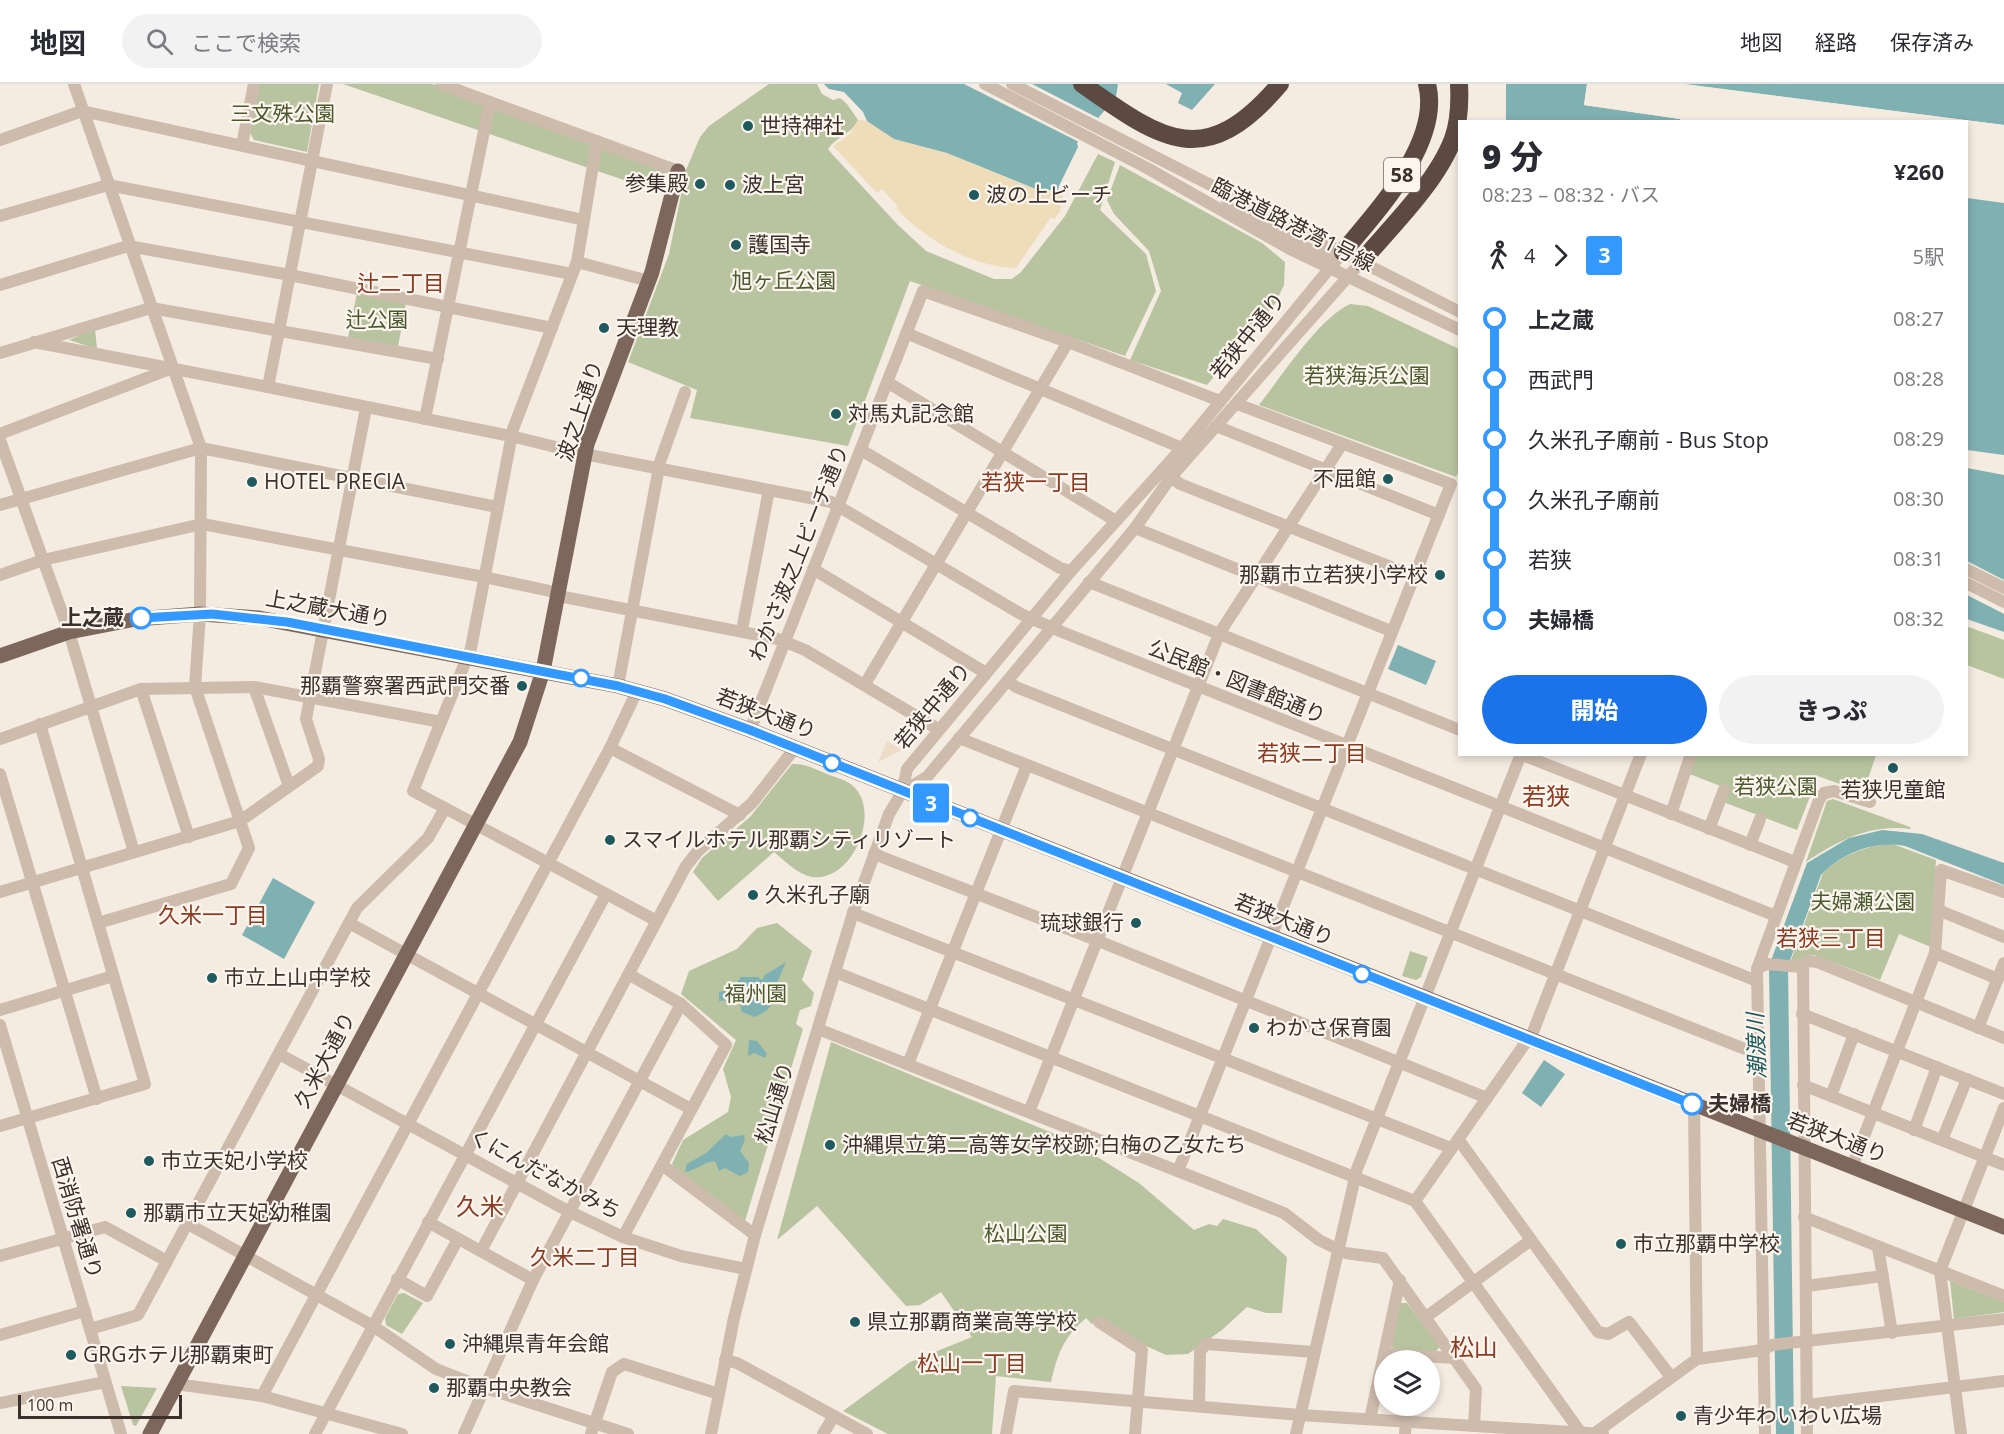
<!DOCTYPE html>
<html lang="ja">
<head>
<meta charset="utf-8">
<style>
	body { margin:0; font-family:"Open Sans","Noto Sans JP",sans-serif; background:#f2f2f3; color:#2b2b33; height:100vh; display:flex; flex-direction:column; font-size:22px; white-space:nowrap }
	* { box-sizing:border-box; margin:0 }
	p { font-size:20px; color:#7c7c81 }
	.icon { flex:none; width:33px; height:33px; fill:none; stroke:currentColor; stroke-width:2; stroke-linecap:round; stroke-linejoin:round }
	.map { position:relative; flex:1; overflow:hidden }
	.drawer { position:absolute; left:1458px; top:36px; width:510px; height:636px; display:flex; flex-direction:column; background:#fff; border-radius:0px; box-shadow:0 3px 9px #0003 }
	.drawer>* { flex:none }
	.badge { padding:0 12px; border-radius:4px; font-size:21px; line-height:39px }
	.fabs { position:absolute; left:1374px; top:1266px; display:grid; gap:12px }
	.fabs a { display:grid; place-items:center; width:66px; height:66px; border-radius:50%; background:#fff; box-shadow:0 3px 9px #0003; font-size:30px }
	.scale { position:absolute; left:18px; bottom:15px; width:164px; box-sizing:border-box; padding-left:6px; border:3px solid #3b302b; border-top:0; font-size:16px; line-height:21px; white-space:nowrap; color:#3b302b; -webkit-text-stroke:4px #fbf5ee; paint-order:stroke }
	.map>.badge { position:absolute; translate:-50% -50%; box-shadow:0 0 0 3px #fff }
	.legs { display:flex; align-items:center; gap:9px; height:66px; padding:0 24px; font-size:20px }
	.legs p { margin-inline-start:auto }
	.head { display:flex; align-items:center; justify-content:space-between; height:102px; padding:0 24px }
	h1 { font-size:33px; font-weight:800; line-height:45px }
	.action { display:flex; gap:12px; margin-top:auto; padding:12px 24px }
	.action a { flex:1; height:69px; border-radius:36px; background:#1a73e8; color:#fff; font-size:24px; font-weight:800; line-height:69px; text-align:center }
	.action a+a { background:#f2f2f3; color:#2b2b33 }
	ul { padding:0 24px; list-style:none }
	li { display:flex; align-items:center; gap:21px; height:60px; font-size:22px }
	li i { display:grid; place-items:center; width:9px; height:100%; margin:0 8px; background:currentColor }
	li i::after { content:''; width:15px; height:15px; margin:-8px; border:4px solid; border-radius:50%; background:#fff }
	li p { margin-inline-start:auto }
	li:first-child i { background:linear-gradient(#0000 50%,currentColor 0) }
	li:last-child i { background:linear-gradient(currentColor 50%,#0000 0) }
	header { display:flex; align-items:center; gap:36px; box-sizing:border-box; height:84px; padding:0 30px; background:#fff; border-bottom:2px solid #e1e1e2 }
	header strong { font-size:28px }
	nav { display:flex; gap:33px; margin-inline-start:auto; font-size:21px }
	.search { width:420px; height:54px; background:#f2f2f3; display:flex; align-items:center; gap:15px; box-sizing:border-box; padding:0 21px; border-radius:33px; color:#7c7c81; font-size:22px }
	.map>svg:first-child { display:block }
	.green { fill:#b8c4a0 }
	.sand { fill:#efdcb8 }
	.plaza { fill:#ecdcc8 }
	.water { fill:#7fb0b2 }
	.pier { fill:#f4ebe1 }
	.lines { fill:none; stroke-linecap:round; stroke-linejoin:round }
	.minor { stroke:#cdbbac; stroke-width:12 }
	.major { stroke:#7d675c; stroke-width:15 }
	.highway { stroke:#5c4a42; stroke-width:18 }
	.line-1-casing { stroke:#fff; stroke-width:14 }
	.line-1 { stroke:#39f; stroke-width:9 }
	.poi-dot { fill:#1f5a5e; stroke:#fbf5ee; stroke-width:2 }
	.stop-1-dot { fill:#fff; stroke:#39f; stroke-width:3 }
	.labels { text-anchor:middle; stroke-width:4.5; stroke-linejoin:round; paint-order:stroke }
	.shield { fill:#fbf5ee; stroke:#756b66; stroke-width:1.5 }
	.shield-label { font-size:20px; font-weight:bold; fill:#3b302b }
	.park-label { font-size:21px; fill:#4a5a2e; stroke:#fbf5ee }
	.poi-label { font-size:21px; fill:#3b302b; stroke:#fbf5ee; text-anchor:start }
	.street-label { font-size:21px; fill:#3b302b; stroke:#fbf5ee }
	.stop-label { font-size:21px; font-weight:bold; fill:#3b302b; stroke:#fbf5ee; text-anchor:end }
	.neighbourhood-label { font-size:22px; fill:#8c3b22; stroke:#fbf5ee }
	.water-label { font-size:22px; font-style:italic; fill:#1f5a5e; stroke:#fbf5ee }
	.quarter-label { font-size:24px; fill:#8c3b22; stroke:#fbf5ee }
</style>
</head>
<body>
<header>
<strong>地図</strong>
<div class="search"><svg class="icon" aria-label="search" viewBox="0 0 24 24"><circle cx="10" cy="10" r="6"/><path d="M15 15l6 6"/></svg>ここで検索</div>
<nav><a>地図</a><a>経路</a><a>保存済み</a></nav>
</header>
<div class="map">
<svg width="2004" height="1350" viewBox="0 0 2004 1350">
	<rect width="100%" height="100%" fill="#f4ebe1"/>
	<g class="green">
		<path d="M259,0H319L307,68L254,56L248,45Z"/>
		<path d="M343,0H432L665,87L662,109Z"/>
		<path d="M769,0H817L822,10L833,16L840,14L847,20L858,36C851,51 837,52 828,65L832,70L898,141L926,167L994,195H1012L1021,188L1065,132L1098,70L1115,78L1100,126L1146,170L1156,207L1125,272L910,197L848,362L690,334L697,306L628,278L669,170L686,86L700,53L709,42Z"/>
		<path d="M1120,81L1262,159L1285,178L1284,201L1275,220L1207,301L1130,276L1161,207L1149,167L1114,130L1107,116Z"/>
		<path d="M357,209L406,219L398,263L348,253Z"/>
		<path d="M1350,220L1368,222L1459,265L1460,386L1456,393L1259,321C1282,292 1318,235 1350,220Z"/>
		<path d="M95,245L97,265L69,256Z"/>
		<path d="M1966,542L2004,556V595L1967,581Z"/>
		<path d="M1693,671H1876L1866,701L1856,706L1818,692L1797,746L1723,718L1728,705L1687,689Z"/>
		<path d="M792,680C805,679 815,685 827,690C834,693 846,696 852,701C883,727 852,799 812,793C797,790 785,777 774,768L718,817L693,788L702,774L750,733Z"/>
		<path d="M1833,715L1910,743L1911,745C1870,740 1839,756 1806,778L1827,717Z"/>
		<path d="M1890,759L1936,776L1931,863L1899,850L1880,896L1814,871L1806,872L1800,879L1791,876L1823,789C1841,771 1865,763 1890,759Z"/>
		<path d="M777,839L812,867L802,896L814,909L811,922L800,926L796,940L803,945L745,1137L680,1092L672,1080L683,1056L728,1028L731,1013L723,985L736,956L681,910L689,887L737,865L757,844Z"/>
		<path d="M1410,867L1428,873L1421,893L1416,896L1402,892Z"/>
		<path d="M831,958L1072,1057L1139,1099L1194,1146L1209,1140L1217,1142L1223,1135L1256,1145L1287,1173L1282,1229H1266L1247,1223L1222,1246L1188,1270L1166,1271L1133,1256L1100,1235L1092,1240L1086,1234C1063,1254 1058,1269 1051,1298L996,1292L992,1350H888L843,1327L910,1278L972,1253L941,1208L920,1221L906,1222L817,1122L777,1156Z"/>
		<path d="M1950,1197L2004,1218V1228L1954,1235Z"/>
		<path d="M404,1209L423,1219L402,1250L386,1241L385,1234L398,1210Z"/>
		<path d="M1398,1219H1407L1440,1262L1435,1269L1395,1268L1390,1260Z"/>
		<path d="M121,1302L157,1304L136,1342L133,1341Z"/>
	</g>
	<path class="sand" d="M858,36L867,37L894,55L947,69L1007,94L1036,105L1055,107L1063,112L1060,128L1054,135L1051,133L1016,184C972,183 924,155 896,124L898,122L882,105L877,109L833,62L850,50Z"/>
	<path class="plaza" d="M887,657L902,666L878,678Z"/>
	<g class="water">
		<path d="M824,0H1118L1116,13L1077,59L1078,63L1058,104L1060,107L1036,105L947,69L894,55L867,37L863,28L844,8L829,5Z"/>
		<path d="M1166,0H1215L1192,26L1178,19L1182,9Z"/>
		<path d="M1506,0H1587L1584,21L1680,35V38H1506Z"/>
		<path d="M1685,0H2004V41Z"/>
		<path d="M1967,114L2004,119V548L1967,535Z"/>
		<path d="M1398,561L1436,577L1426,601L1388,585Z"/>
		<path d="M1882,746L1922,750L2004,779V801L1905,762C1875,756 1842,769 1821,791L1788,882L1794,1350H1776L1769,882L1807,779L1849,754Z"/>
		<path d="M273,794L315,818L284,875L242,851Z"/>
		<path d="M786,878L777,899L783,905L773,910C774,924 766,927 755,933L742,928L739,915L719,917V908L731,906L741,893H758L762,896L765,891Z"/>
		<path d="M749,956L757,957L767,970L765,974L754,969L748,972Z"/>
		<path d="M1544,976L1565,990L1541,1023L1522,1009Z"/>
		<path d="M726,1050L730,1053L744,1051L745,1056L740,1067L749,1079L748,1088L740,1092L725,1084L719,1087L715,1077C703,1078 697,1086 685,1088L687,1080L706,1069Z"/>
	</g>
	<g class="pier">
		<path d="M964,0H1032L1102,36L1093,42L1081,59Z"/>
		<path d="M1587,0H1590L1588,18L1681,32L1683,38L1680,35L1584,21Z"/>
		<path d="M1682,0L2004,41V44L1685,3Z"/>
		<path d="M1967,366L2004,371V391L1967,384Z"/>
		<path d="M1967,477L2004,496V530L1967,511Z"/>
	</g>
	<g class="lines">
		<g class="minor">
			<path d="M74,0L201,364L200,530L195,603L249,764L231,800L98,839"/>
			<path d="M441,0L678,87"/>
			<path d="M985,0L1147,84L1290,165L1460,246"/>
			<path d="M1012,0L1460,228"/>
			<path d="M0,56L82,27L584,136"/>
			<path d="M597,57L577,178L513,345L471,564L413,707L657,837"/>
			<path d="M242,61L254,0"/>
			<path d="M1227,117L1332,177"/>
			<path d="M0,132L108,101L572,190"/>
			<path d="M577,178L649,197"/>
			<path d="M0,201L128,162L290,191L552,244"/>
			<path d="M906,249L1182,364"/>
			<path d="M34,258L268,303L511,352L584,370L831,418L1021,530L1062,548L1776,832"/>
			<path d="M0,269L151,224L438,275"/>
			<path d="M887,298L1116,437"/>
			<path d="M268,303L327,0"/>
			<path d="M425,335L490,18"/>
			<path d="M1216,342L1439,431"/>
			<path d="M0,350L170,285"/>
			<path d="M0,356L69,548L134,768"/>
			<path d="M861,366L1060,484L1071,487"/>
			<path d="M1166,389L1180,400L1414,492"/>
			<path d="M0,421L201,364L497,423"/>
			<path d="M1135,444L1391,547"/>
			<path d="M813,485L986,589"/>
			<path d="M1966,485L2004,504"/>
			<path d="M0,491L43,476L202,440L484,493L550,507L564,513L778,555L805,566L938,645"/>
			<path d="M1089,498L1460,646"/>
			<path d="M1966,499L2004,518"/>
			<path d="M742,546L769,406"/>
			<path d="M1008,597L1016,603L1757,897"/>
			<path d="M865,600L1068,258"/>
			<path d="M618,602L660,378L685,308"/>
			<path d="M254,603L289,702"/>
			<path d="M141,605L189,753"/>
			<path d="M750,646L923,207L1068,258L1220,317"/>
			<path d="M959,654L1760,971"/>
			<path d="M0,655L141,605L254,603L441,638"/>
			<path d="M610,664L740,731"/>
			<path d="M1520,670L1795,778"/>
			<path d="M0,690L97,1015"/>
			<path d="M902,708L927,693L1135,444L1171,393L1361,178"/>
			<path d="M1671,730L1691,670"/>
			<path d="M1709,745L1724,706"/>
			<path d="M1750,761L1760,735"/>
			<path d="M874,770L1096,856L1487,1014"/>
			<path d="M0,808L240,737L318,682L319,675L306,635L366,324"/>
			<path d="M1938,826L2004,853"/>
			<path d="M853,829L1451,1064"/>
			<path d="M349,839L691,1025"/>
			<path d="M1935,869L1998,895"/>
			<path d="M1757,885L1767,880L1802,883"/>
			<path d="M835,888L1415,1117L1581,1349"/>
			<path d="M0,926L113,892"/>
			<path d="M1802,930L2004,1010"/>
			<path d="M0,941L121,1350"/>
			<path d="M1978,944L2004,879"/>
			<path d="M818,945L1284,1129L1319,1156L1345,1169L1383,1174L1476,1305L1474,1342"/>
			<path d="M279,970L568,1127L623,1153L681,1172L746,1185"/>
			<path d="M908,980L1027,681"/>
			<path d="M1803,1001L2004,1081"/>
			<path d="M1831,1012L1854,950"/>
			<path d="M1694,1021L1697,1275"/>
			<path d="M1029,1028L1219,550L1342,360"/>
			<path d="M0,1042L145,1000L40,640"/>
			<path d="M1914,1046L1937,983"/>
			<path d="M1458,1055L1598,1248L1608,1250L1629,1238L1671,1293"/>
			<path d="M1942,1056L1967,995"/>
			<path d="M662,1081L755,1151"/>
			<path d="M1852,1083L1935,869L1941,786L2004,808"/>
			<path d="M1178,1087L1451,400L1237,320"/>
			<path d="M1415,1117L1533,948L1641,670"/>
			<path d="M1804,1133L2004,1212"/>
			<path d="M428,1138L533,1196"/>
			<path d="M188,1140L373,1242L436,1285L485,1304L628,1350"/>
			<path d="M623,1153L726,961L681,920L630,891"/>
			<path d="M1878,1163L1892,1249"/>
			<path d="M481,1167L686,782L698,767L752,719L795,664"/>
			<path d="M0,1172L105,1143L167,1177"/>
			<path d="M397,1195L427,1212L458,1155"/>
			<path d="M1806,1202L1883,1192"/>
			<path d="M1426,1233L1531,1156"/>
			<path d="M1099,1238L1142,1266L1135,1350"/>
			<path d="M90,1245L138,1231L357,824L428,754L445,724"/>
			<path d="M0,1251L85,1227"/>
			<path d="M1384,1270L1455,1274"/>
			<path d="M725,1276L737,1279L867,1350"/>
			<path d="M176,1300L262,1312L402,1350"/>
			<path d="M262,1312L610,664L637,607"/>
			<path d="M0,1319L105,1298"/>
			<path d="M1807,1321L2004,1297"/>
			<path d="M1199,1322L1200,1267L1206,1260L1314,1268"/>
			<path d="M1370,1335L1400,1196"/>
			<path d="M1595,1349L1697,1275L1763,1266L1772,1261L2004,1235"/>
			<path d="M315,1350L606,810"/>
			<path d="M464,1350L533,1196L681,920"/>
			<path d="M591,1350L612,1288L624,1280L719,1310"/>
			<path d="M711,1350L734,1234L755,1151L853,829L889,730L902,708L907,685L1071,487L1182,364L1343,168"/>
			<path d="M823,1350L834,1332"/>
			<path d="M1006,1350L1014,1307L1300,1331L1603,1350"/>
			<path d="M1296,1350L1357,1085L1521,670"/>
			<path d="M1405,1350L1406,1338"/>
			<path d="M1765,1350L1757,885L1819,716L1824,709L1834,707L1870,718"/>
			<path d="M1807,1350L1803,880L1808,877L1817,878L2004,954"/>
			<path d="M1961,1350L1940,1187L2004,1024"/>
		</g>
		<g class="major">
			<path d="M0,572L69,548L136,535L200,530L259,534L618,602L665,615L750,646L2004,1143"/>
			<path d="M150,1350L520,658L543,587L587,360L652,188L678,87"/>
		</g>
		<g class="highway">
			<path d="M1082,0C1163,57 1205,88 1280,0"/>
			<path d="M1343,168C1377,127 1442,58 1427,0"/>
			<path d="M1361,178C1391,143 1437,98 1453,55C1459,38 1460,18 1459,0"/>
		</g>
	</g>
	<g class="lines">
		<defs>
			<path id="line-1" d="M141,534L212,530L287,538L618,602L665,615L750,646L1692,1020"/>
		</defs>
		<use href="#line-1" class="line-1-casing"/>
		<use href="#line-1" class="line-1"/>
	</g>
	<g class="poi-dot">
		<circle cx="748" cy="42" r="6"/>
		<circle cx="700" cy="100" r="6"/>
		<circle cx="730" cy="101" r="6"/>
		<circle cx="974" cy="111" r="6"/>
		<circle cx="736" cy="161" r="6"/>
		<circle cx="604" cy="244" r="6"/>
		<circle cx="836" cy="330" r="6"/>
		<circle cx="1388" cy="395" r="6"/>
		<circle cx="252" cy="398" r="6"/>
		<circle cx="1440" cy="491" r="6"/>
		<circle cx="522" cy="602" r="6"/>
		<circle cx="1893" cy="684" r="6"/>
		<circle cx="610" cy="756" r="6"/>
		<circle cx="753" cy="811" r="6"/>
		<circle cx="1136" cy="839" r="6"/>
		<circle cx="212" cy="894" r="6"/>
		<circle cx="1254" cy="944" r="6"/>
		<circle cx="830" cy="1061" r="6"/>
		<circle cx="149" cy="1077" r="6"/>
		<circle cx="131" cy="1129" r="6"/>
		<circle cx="1621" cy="1160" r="6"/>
		<circle cx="855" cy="1238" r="6"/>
		<circle cx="450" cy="1260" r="6"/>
		<circle cx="71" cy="1271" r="6"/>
		<circle cx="434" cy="1304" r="6"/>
		<circle cx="1681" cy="1332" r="6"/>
	</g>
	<g class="stop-1-dot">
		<circle cx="141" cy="534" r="10"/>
		<circle cx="581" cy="594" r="8"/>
		<circle cx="832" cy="679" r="8"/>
		<circle cx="970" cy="734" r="8"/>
		<circle cx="1362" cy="890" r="8"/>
		<circle cx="1692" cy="1020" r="10"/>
	</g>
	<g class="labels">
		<rect class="shield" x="1384" y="74" width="36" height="34" rx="4.5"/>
		<g class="shield-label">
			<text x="1402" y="98">58</text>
		</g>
		<g class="park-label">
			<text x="283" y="37">三文殊公園</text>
			<text x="784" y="204">旭ヶ丘公園</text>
			<text x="377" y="243">辻公園</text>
			<text x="1367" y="299">若狭海浜公園</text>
			<text x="1776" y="710">若狭公園</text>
			<text x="1863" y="825">夫婦瀬公園</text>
			<text x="756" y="917">福州園</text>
			<text x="1026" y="1157">松山公園</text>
		</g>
		<g class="poi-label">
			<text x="760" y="49">世持神社</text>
			<text x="688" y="107" text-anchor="end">参集殿</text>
			<text x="742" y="108">波上宮</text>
			<text x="986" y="118">波の上ビーチ</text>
			<text x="748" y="168">護国寺</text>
			<text x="616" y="251">天理教</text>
			<text x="848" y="337">対馬丸記念館</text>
			<text x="1376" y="402" text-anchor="end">不屈館</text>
			<text x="264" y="405">HOTEL PRECIA</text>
			<text x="1428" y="498" text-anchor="end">那覇市立若狭小学校</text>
			<text x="510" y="609" text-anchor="end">那覇警察署西武門交番</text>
			<text x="1893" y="713" text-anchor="middle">若狭児童館</text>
			<text x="622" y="763">スマイルホテル那覇シティリゾート</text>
			<text x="765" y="818">久米孔子廟</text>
			<text x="1124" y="846" text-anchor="end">琉球銀行</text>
			<text x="224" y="901">市立上山中学校</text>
			<text x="1266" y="951">わかさ保育園</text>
			<text x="842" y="1068">沖縄県立第二高等女学校跡;白梅の乙女たち</text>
			<text x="161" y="1084">市立天妃小学校</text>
			<text x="143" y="1136">那覇市立天妃幼稚園</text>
			<text x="1633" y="1167">市立那覇中学校</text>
			<text x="867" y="1245">県立那覇商業高等学校</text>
			<text x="462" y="1267">沖縄県青年会館</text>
			<text x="83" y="1278">GRGホテル那覇東町</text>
			<text x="446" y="1311">那覇中央教会</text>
			<text x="1693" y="1339">青少年わいわい広場</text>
		</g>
		<g class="street-label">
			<text transform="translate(1293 141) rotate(27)" y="7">臨港道路港湾1号線</text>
			<text transform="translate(1248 252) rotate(-51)" y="7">若狭中通り</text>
			<text transform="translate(580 327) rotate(-72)" y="7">波之上通り</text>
			<text transform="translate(799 469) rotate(-68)" y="7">わかさ波之上ビーチ通り</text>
			<text transform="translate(328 525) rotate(10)" y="7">上之蔵大通り</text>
			<text transform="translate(1237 598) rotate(22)" y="7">公民館・図書館通り</text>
			<text transform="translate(933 622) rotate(-50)" y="7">若狭中通り</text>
			<text transform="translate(766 630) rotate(21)" y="7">若狭大通り</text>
			<text transform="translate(1284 836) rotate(22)" y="7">若狭大通り</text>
			<text transform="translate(325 976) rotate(-62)" y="7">久米大通り</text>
			<text transform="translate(775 1019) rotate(-73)" y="7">松山通り</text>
			<text transform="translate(1837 1054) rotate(21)" y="7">若狭大通り</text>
			<text transform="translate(545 1090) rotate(28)" y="7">くにんだなかみち</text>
			<text transform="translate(77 1134) rotate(73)" y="7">西消防署通り</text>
		</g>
		<g class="stop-label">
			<text x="124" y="541">上之蔵</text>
			<text x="1708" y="1027" text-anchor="start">夫婦橋</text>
		</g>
		<g class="neighbourhood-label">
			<text x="401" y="207">辻二丁目</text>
			<text x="1036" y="406">若狭一丁目</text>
			<text x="1312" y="677">若狭二丁目</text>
			<text x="213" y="839">久米一丁目</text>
			<text x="1831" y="862">若狭三丁目</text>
			<text x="585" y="1181">久米二丁目</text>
			<text x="972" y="1287">松山一丁目</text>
		</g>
		<g class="water-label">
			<text transform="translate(1756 962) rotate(-92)" y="8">潮渡川</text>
		</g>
		<g class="quarter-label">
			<text x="1546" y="721">若狭</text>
			<text x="480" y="1131">久米</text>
			<text x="1474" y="1272">松山</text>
		</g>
	</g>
</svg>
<div class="fabs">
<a><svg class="icon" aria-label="layers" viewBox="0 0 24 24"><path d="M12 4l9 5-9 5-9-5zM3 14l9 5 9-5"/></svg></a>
</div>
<div class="scale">100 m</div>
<b class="badge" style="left:931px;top:719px;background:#39f;color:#fff">3</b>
<section class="drawer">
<div class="head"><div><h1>9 分</h1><p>08:23 – 08:32 · バス</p></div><b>¥260</b></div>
<div class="legs"><svg class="icon" aria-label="walk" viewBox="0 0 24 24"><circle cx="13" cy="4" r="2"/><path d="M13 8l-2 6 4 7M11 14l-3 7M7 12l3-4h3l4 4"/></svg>4<svg class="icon" aria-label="forward" viewBox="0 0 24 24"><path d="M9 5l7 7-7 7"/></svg><b class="badge" style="background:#39f;color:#fff">3</b><p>5駅</p></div>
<ul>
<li><i style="color:#39f"></i><b>上之蔵</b><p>08:27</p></li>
<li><i style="color:#39f"></i><span>西武門</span><p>08:28</p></li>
<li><i style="color:#39f"></i><span>久米孔子廟前 - Bus Stop</span><p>08:29</p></li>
<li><i style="color:#39f"></i><span>久米孔子廟前</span><p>08:30</p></li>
<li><i style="color:#39f"></i><span>若狭</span><p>08:31</p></li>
<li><i style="color:#39f"></i><b>夫婦橋</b><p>08:32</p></li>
</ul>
<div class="action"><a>開始</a><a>きっぷ</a></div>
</section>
</div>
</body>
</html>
